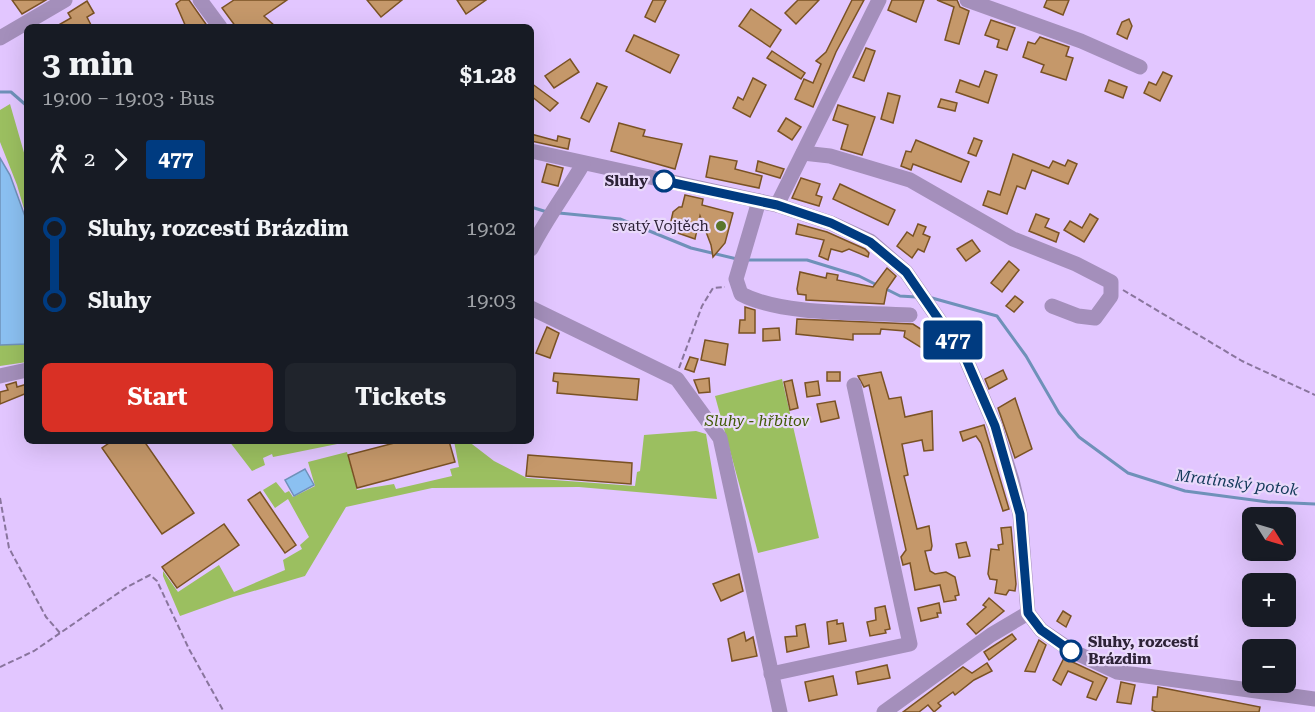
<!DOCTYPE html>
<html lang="en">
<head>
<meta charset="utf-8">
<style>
	body { margin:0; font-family:"Roboto Serif",serif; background:#20242c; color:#f1f3f6; height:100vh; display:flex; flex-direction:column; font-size:22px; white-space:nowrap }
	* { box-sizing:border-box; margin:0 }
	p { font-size:20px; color:#9ea1a6 }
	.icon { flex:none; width:33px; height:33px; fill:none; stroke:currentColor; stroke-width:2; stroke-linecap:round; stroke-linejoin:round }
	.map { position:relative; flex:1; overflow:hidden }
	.sheet { position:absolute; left:24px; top:24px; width:510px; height:420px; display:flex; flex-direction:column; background:#171b24; border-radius:9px; box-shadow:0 6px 24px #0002 }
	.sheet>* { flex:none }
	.badge { padding:0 12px; border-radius:4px; font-size:21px; line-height:39px }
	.needle { width:39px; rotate:127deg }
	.controls { position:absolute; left:1242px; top:507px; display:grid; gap:12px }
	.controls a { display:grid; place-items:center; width:54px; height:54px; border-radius:9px; background:#171b24; box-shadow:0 6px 24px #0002; font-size:30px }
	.map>.badge { position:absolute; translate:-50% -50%; box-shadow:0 0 0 3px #fff }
	.legs { display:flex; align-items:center; gap:9px; height:66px; padding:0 18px; font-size:20px }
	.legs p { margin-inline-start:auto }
	.summary { display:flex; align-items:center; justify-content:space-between; height:102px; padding:0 18px }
	h1 { font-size:33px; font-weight:700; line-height:45px }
	.primary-button { display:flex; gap:12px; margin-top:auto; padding:12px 18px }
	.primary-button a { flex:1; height:69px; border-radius:9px; background:#d93025; color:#fff; font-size:24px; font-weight:700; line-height:69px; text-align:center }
	.primary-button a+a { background:#20242c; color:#f1f3f6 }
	ul { padding:0 18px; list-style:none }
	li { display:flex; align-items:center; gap:21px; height:72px; font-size:22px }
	li i { display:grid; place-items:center; width:9px; height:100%; margin:0 8px; background:currentColor }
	li i::after { content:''; width:15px; height:15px; margin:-8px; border:4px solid; border-radius:50%; background:#171b24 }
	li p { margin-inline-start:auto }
	li:first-child i { background:linear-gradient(#0000 50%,currentColor 0) }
	li:last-child i { background:linear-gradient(currentColor 50%,#0000 0) }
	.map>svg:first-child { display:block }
	.green { fill:#9bbf60 }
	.water { fill:#8bc0f1; stroke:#6f91b9; stroke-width:1.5 }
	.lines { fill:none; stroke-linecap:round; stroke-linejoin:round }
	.stream { stroke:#6f91b9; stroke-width:3 }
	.building { fill:#c5986a; stroke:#7a5224; stroke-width:1.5 }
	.path { stroke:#89759d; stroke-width:2; stroke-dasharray:6 3; stroke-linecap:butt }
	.minor { stroke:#a48fbb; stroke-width:15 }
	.line-1-casing { stroke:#fff; stroke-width:14 }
	.line-1 { stroke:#003b80; stroke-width:9 }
	.stop-1-dot { fill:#fff; stroke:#003b80; stroke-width:3 }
	.poi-dot { fill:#5a762a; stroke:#e9d9fb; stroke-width:2 }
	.labels { text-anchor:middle; stroke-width:4.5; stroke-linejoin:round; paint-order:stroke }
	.stop-label { font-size:15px; font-weight:bold; fill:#2d2237; stroke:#e9d9fb; text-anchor:end }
	.poi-label { font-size:15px; fill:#2d2237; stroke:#e9d9fb; text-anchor:end }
	.park-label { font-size:15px; font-style:italic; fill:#415a06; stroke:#e9d9fb }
	.water-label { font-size:16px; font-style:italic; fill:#123959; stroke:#e9d9fb }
</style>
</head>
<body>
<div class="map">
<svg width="1315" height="712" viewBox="0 0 1315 712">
	<rect width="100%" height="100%" fill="#e2c6ff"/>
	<g class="green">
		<path d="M10,104L27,163V219L17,185L0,142V110Z"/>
		<path d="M27,344V362L0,366V345Z"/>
		<path d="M782,379L819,538L758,553L715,396Z"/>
		<path d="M696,431L706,434L717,499L579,487L432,488L346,507L305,576L233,597L180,616L163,576V571L178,592L219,565L234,592L285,570L283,560L302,549L300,545L309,537L288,499L275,508L263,490L276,482L285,493L289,491L293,497L315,486L308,462L347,452L357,490L394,484L396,489L452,476L450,469L459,467L454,441H468L494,461L527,478L635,486L637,472L640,471L644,435Z"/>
		<path d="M229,441H352L273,457L272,454L263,458L265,465L252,471Z"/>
	</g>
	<g class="water">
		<path d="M0,158L10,175L27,222V344L0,345Z"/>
		<path d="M305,469L314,485L294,496L285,480Z"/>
	</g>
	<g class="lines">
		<g class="stream">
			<path d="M0,92H11L27,106"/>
			<path d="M531,207L547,212"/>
			<path d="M559,213L620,219L691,248L737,259"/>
			<path d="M747,260H807L859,276L877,285"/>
			<path d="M886,289L900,296L916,297"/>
			<path d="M932,298L997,316L1026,356L1059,413L1079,437L1128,473L1185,491L1268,502L1315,504"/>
		</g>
	</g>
	<g class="building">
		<path d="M12,0H46L22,14Z"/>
		<path d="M181,0H189L208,27H186L176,4Z"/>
		<path d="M234,0H287L264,16L276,27H236L222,8Z"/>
		<path d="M367,0H402L381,17Z"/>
		<path d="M457,0H486L466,14Z"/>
		<path d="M653,0H666L655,22L645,17Z"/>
		<path d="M798,0H819L796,24L785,13Z"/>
		<path d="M852,0H864L836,52L813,107L795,99L804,79L813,83L821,64L816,61L826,52Z"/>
		<path d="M892,0H924L916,22L888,10Z"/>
		<path d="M937,0H957L960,7L969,11L959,44L945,40L954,7Z"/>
		<path d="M1047,0H1069L1063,15L1044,7Z"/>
		<path d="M87,1L94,13L87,17L92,27H55L71,18L68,13Z"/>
		<path d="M751,9L781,30L770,47L739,26Z"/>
		<path d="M1129,19L1132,26L1127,39L1117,34L1122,22Z"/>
		<path d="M991,20L1015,28L1007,50L997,47L999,40L985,35Z"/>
		<path d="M634,35L679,55L670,73L626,51Z"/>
		<path d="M1040,37L1069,47L1066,56L1073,58L1066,80L1041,72L1044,65L1023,57L1028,42L1035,44Z"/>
		<path d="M866,48L875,51L864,81L853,77Z"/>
		<path d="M772,51L805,73L801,79L767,58Z"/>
		<path d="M570,59L579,72L554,88L545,76Z"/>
		<path d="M985,71L997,75L988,103L956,92L960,80L979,87Z"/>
		<path d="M1163,72L1172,76L1160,101L1144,93L1149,82L1156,85Z"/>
		<path d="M753,78L766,85L750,117L733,108L738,97L743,100Z"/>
		<path d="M1109,80L1127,87L1123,98L1105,91Z"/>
		<path d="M531,83L558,103L550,111L531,96Z"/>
		<path d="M597,83L607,87L589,122L581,118Z"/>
		<path d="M888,93L900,96L893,123L881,119Z"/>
		<path d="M941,99L957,103L955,111L938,107Z"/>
		<path d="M838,105L875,117L862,155L841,149L848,125L833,120Z"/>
		<path d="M786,118L801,127L792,140L778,131Z"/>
		<path d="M619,123L645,130L643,136L682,144L675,169L611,151Z"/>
		<path d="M531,134L557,141L558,136L570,139L568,149L531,141Z"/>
		<path d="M974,138L982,141L976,156L968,153Z"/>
		<path d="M916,140L969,162L961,182L913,164L911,170L901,166L906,151L911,152Z"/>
		<path d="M1013,154L1049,168L1053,161L1065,166L1068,160L1077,164L1068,184L1032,170L1025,189L1017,186L1007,214L983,205L988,191L1000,195Z"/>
		<path d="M710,156L737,161L735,169L762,176L759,188L706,177Z"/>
		<path d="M758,161L784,169L780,178L756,171Z"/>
		<path d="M547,164L563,168L558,186L542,182Z"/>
		<path d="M801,178L820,184L816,195L822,197L819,206L792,198Z"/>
		<path d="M840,184L895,210L888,225L833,199Z"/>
		<path d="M685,195L703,199L702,205L733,213L725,243L713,257L711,245L700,216L695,239L669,230L673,212L679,207H682Z"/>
		<path d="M1036,214L1049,219L1045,227L1059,233L1056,242L1029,231Z"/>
		<path d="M1090,214L1098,219L1084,242L1064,230L1070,221L1082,228Z"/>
		<path d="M798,224L827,232L865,249L869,253L868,257L849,249L842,252L831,249L828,260L819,256L824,240L796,234Z"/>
		<path d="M918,224L926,227L923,234L930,237L924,252L918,249L912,258L897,246L907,232L913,236Z"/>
		<path d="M972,240L980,251L966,261L957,249Z"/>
		<path d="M1009,261L1019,270L1002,292L991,283Z"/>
		<path d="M887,268L896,276L887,289L884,304L806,300V295L798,294L797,289L800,272L826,278L827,273L838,275L837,280L873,287Z"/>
		<path d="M1015,296L1023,302L1014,312L1006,306Z"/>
		<path d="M745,307L755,310V333H739L740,320H745Z"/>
		<path d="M797,319L913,324L944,344L939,351L933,348L930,353L904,337L905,331L881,329L880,334H853V340L796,334Z"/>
		<path d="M547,327L559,333L550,358L536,353Z"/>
		<path d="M963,327L971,334L974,330L980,336L977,340L981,345L975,351L959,331Z"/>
		<path d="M779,328L780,340L763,341V329Z"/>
		<path d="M705,340L728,344L725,365L701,360Z"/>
		<path d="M690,357L698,359L694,372L685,369Z"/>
		<path d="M1003,370L1007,379L989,389L985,379Z"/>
		<rect x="827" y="372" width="13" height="9"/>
		<path d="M881,372L889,399L901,397L905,417L932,411L933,450L924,451L922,440L902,444L908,475L904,476L917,529L929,526L932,546L931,550L925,551L930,571L935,574L946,572L955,577L959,595L955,596L956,600L944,602L940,585L915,590L910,563L903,565L901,557L906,550L869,385L864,387L858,376Z"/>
		<path d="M554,373L639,379L637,400L557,393L558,382L553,381Z"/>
		<path d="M709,378L710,392L699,393L694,380Z"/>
		<path d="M792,380L798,408L790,410L784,382Z"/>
		<path d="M818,381L820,395L807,397L805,383Z"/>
		<path d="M16,382L17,387L27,384V393L0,404V392L8,390L6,385Z"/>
		<path d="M1015,398L1032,449L1015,458L998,408Z"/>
		<path d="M835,401L839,418L821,422L817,404Z"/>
		<path d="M984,425L1009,509L1003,511L981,443L976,436L963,441L960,432Z"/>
		<path d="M112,441H144L194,513L162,534L102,448Z"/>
		<path d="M402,441H449L455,462L357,488L348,455Z"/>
		<path d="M528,455L632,463L631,484L526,476Z"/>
		<path d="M260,492L296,545L285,553L248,500Z"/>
		<path d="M224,524L239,545L177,588L162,567Z"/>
		<path d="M1011,527L1016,584L1015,591L1009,590L1006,595L995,593L997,580L990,579L988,574L991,549L999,550L998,545L1003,544L1001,528Z"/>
		<path d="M966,542L970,556L959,558L956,544Z"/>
		<path d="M739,574L743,591L721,601L713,584Z"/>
		<path d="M989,598L1004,611L976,634L967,624L986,607L983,605Z"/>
		<path d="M939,603L941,613H937L938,617L921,621L918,608Z"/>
		<path d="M885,606L890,629L885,630L886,633L870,636L867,622L876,620L875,608Z"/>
		<path d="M1063,611L1071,616L1066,627L1057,621Z"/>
		<path d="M837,620V624L843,623L846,641L829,644L827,622Z"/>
		<path d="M805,624L809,647L787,652L785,637L797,636L796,626Z"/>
		<path d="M744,632L746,641L753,637L757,656L732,661L728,639Z"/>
		<path d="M1012,634L1016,639L989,660L984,652Z"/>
		<path d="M1039,640L1046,645L1035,672L1025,671Z"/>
		<path d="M1064,658L1107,678L1096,700L1087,697L1093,682L1068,671L1061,685L1053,680Z"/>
		<path d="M987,663L992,671L974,680L955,695L953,692L938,703L941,706L934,712L928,705L919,712H903L963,667L972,673Z"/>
		<path d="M887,665L890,678L858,684L856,672Z"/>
		<path d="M833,676L837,695L809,701L805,682Z"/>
		<path d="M1121,682L1135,685L1131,704L1117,702Z"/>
		<path d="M1158,687L1260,707L1259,712H1156L1152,710L1153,697H1157Z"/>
	</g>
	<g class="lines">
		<g class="path">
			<path d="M1123,290L1242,361L1315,395"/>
			<path d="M679,368L702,306L713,288L725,287"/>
			<path d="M0,498L9,548L46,617L60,633"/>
			<path d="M0,667L34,651L127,587L150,575L157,581L189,649L224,712"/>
		</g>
		<g class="minor">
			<path d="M200,0L220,27"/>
			<path d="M967,0L1081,41L1140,67"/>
			<path d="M0,38L65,0"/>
			<path d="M531,151L777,205L831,223L870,241L906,272L966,359L995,426L1012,480L1020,514L1028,613L1041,630L1072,651L1117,672L1315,699"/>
			<path d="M803,153L830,156L910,180L1013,239L1076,264L1111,282V296L1095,318L1078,316L1052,306"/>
			<path d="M759,201L736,279L741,294C783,316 862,312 910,315"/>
			<path d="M777,205L879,0"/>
			<path d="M531,249C546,219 566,193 583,164"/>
			<path d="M531,308L677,379L720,438L780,712"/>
			<path d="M0,376L27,370"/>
			<path d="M771,674L910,644L854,385"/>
			<path d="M884,712L991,635L1028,613"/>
		</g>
	</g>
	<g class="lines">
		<defs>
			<path id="line-1" d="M664,181L777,205L831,223L870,242L906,272L966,359L995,426L1020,514L1028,613L1041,630L1071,651"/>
		</defs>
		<use href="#line-1" class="line-1-casing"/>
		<use href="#line-1" class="line-1"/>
	</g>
	<g class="stop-1-dot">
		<circle cx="664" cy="181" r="10"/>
		<circle cx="1071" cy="651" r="10"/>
	</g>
	<circle class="poi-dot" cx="721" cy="226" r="6"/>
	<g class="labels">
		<g class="stop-label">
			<text x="648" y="186">Sluhy</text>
			<text x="1088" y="647" text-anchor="start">Sluhy, rozcestí<tspan x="1088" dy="17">Brázdim</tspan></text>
		</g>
		<g class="poi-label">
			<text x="709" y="231">svatý Vojtěch</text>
		</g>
		<g class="park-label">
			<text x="757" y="426">Sluhy - hřbitov</text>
		</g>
		<g class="water-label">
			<text transform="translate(1237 482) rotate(7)" y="6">Mratínský potok</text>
		</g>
	</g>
</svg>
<div class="controls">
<a><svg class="needle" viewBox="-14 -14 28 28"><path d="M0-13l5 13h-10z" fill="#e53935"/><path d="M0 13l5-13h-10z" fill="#9ea1a6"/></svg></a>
<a>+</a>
<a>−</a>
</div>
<b class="badge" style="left:953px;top:340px;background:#003b80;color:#fff">477</b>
<section class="sheet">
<div class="summary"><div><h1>3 min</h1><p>19:00 – 19:03 · Bus</p></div><b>$1.28</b></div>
<div class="legs"><svg class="icon" aria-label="walk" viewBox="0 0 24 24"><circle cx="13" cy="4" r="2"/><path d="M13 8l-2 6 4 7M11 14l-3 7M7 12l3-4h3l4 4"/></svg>2<svg class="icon" aria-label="forward" viewBox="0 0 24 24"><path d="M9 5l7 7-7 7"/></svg><b class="badge" style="background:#003b80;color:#fff">477</b></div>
<ul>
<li><i style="color:#003b80"></i><b>Sluhy, rozcestí Brázdim</b><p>19:02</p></li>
<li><i style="color:#003b80"></i><b>Sluhy</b><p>19:03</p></li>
</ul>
<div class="primary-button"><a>Start</a><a>Tickets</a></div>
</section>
</div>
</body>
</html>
